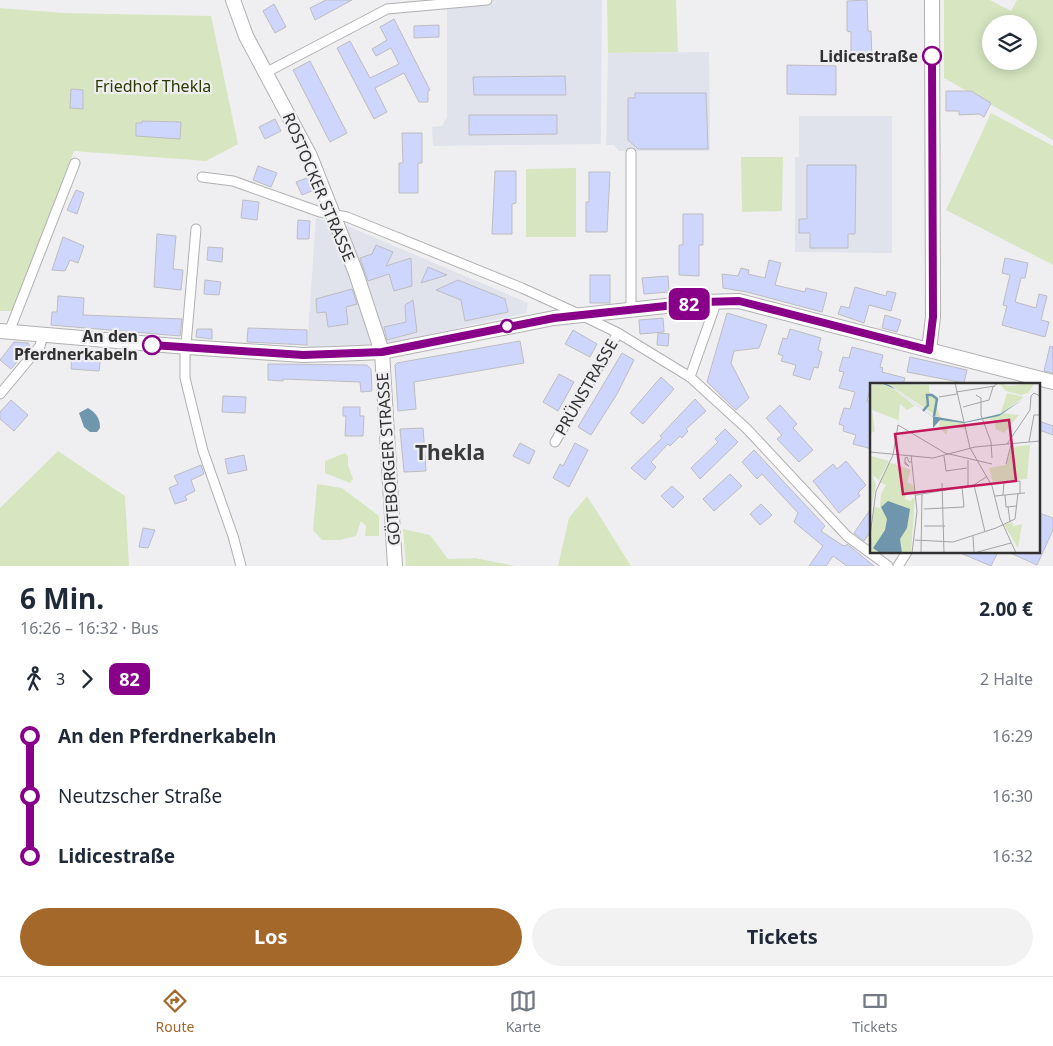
<!DOCTYPE html>
<html lang="de">
<head>
<meta charset="utf-8">
<style>
	body { margin:0; font-family:"Noto Sans",sans-serif; background:#f2f2f3; color:#1f2937; height:100vh; display:flex; flex-direction:column; font-size:19px; white-space:nowrap }
	* { box-sizing:border-box; margin:0 }
	p { font-size:16px; color:#747a83 }
	.icon { flex:none; width:28px; height:28px; fill:none; stroke:currentColor; stroke-width:2; stroke-linecap:round; stroke-linejoin:round }
	.map { position:relative; height:566px; overflow:hidden }
	.panel { display:flex; flex-direction:column; background:#fff; flex:1 }
	.panel>* { flex:none }
	.badge { padding:0 10px; border-radius:8px; font-size:18px; line-height:32px }
	.buttons { position:absolute; left:982px; top:15px; display:grid; gap:10px }
	.buttons a { display:grid; place-items:center; width:55px; height:55px; border-radius:50%; background:#fff; box-shadow:0 2px 12px #0003; font-size:25px }
	.map>.badge { position:absolute; translate:-50% -50%; box-shadow:0 0 0 2px #fff }
	.legs { display:flex; align-items:center; gap:8px; height:55px; padding:0 20px; font-size:16px }
	.legs p { margin-inline-start:auto }
	.overview { display:flex; align-items:center; justify-content:space-between; height:85px; padding:0 20px }
	h1 { font-size:28px; font-weight:700; line-height:38px }
	.button { display:flex; gap:10px; margin-top:auto; padding:10px 20px }
	.button a { flex:1; height:58px; border-radius:30px; background:#a4682a; color:#fff; font-size:20px; font-weight:700; line-height:58px; text-align:center }
	.button a+a { background:#f2f2f3; color:#1f2937 }
	ul { padding:0 20px; list-style:none }
	li { display:flex; align-items:center; gap:18px; height:60px; font-size:19px }
	li i { display:grid; place-items:center; width:8px; height:100%; margin:0 6px; background:currentColor }
	li i::after { content:''; width:12px; height:12px; margin:-6px; border:4px solid; border-radius:50%; background:#fff }
	li p { margin-inline-start:auto }
	li:first-child i { background:linear-gradient(#0000 50%,currentColor 0) }
	li:last-child i { background:linear-gradient(currentColor 50%,#0000 0) }
	.tab-bar { display:flex; justify-content:space-around; align-items:center; height:70px; border-top:1px solid #e0e1e3; background:#fff; font-size:14px; color:#747a83 }
	.tab-bar a { display:grid; justify-items:center; gap:2px }
	.tab-bar .active { color:#a4682a }
	.map>svg:first-child { display:block }
	.built { fill:#e0e2ec }
	.green { fill:#d7e6c1; fill-rule:evenodd }
	.water { fill:#6f96ad }
	.building { fill:#cfd6fd; stroke:#bdbdbf }
	.lines { fill:none; stroke-linecap:round; stroke-linejoin:round }
	.street-casing { stroke:#b0b0b2; stroke-width:11 }
	.secondary-casing { stroke:#b0b0b2; stroke-width:16 }
	.street { stroke:#fff; stroke-width:9 }
	.secondary { stroke:#fff; stroke-width:14 }
	.line-1-casing { stroke:#fff; stroke-width:11 }
	.line-1 { stroke:#808; stroke-width:8 }
	.stop-1-dot { fill:#fff; stroke:#808; stroke-width:2.5 }
	.labels { text-anchor:middle; stroke-width:4.5; stroke-linejoin:round; paint-order:stroke }
	.stop-label { font-size:16px; font-weight:bold; fill:#303031; stroke:#efeff1; text-anchor:end }
	.park-label { font-size:16px; fill:#283a00; stroke:#efeff1 }
	.street-label { font-size:16px; fill:#303031; stroke:#efeff1 }
	.district-label { font-size:21px; font-weight:bold; fill:#393a3b; stroke:#efeff1 }
	.inset-river { fill:none; stroke:#6f96ad; stroke-width:2.5 }
	.inset-road { fill:none; stroke:#a3a3a4; stroke-width:1 }
	.view { fill:#c2185b; fill-opacity:0.15; stroke:#c2185b; stroke-width:2.5 }
	.inset-edge { fill:none; stroke:#303031; stroke-width:2.5 }
</style>
</head>
<body>
<div class="map">
<svg width="1053" height="566" viewBox="0 0 1053 566">
	<rect width="100%" height="100%" fill="#efeff1"/>
	<g class="built">
		<path d="M487,0H602L601,144L433,146L432,127L442,126L447,117V4Z"/>
		<path d="M709,52L710,151H619L614,145H606L608,53Z"/>
		<path d="M799,116H892V253L795,252V157H799Z"/>
		<path d="M316,218L345,225L528,303L526,313L386,344L307,347Z"/>
	</g>
	<g class="green">
		<path d="M607,0H676L678,52L608,53Z"/>
		<path d="M944,0H990L1011,11L1017,0H1053V140L944,78ZM991,24H1029V61H991Z"/>
		<path d="M0,8L64,13L211,16L238,144L206,161L74,151L13,311H0Z"/>
		<path d="M991,113L1053,146V265L946,210Z"/>
		<path d="M741,157H783L782,211L742,212Z"/>
		<path d="M576,168V237H526V169Z"/>
		<path d="M58,451L125,496L129,566H0V508Z"/>
		<path d="M345,453L348,456V465L353,479L350,483L325,473V461Z"/>
		<path d="M317,484L342,488L379,516V536H365L366,526L361,521L356,536L340,540H322L313,530Z"/>
		<path d="M587,496L631,566H558L569,518Z"/>
		<path d="M403,529L430,535L448,559L475,558L515,566H406Z"/>
	</g>
	<path class="water" d="M88,408C96,413 100,418 100,428L97,432H90L84,427L79,413Z"/>
	<g class="building">
		<path d="M326,0H352L315,20L310,8Z"/>
		<path d="M867,0L868,31H871L872,62H851V32L847,31V1Z"/>
		<path d="M274,4L286,27L275,33L263,11Z"/>
		<path d="M394,19L430,90L428,91V102H419L404,73L375,88L387,112L374,119L337,48L350,41L370,78L399,64L391,48L376,56L372,49L387,40L380,27Z"/>
		<path d="M439,25V37L414,38V26Z"/>
		<path d="M310,61L347,133L330,142L293,70Z"/>
		<path d="M787,65L836,66V95L787,94Z"/>
		<path d="M565,76L566,95H474L473,77Z"/>
		<path d="M71,89L83,90V109L70,108Z"/>
		<path d="M946,91H971L991,103L984,117L979,114L959,115V111H946Z"/>
		<path d="M635,93H706L708,149H638L628,140V98H635Z"/>
		<path d="M469,115H557V134L469,135Z"/>
		<path d="M275,119L281,131L265,139L259,127Z"/>
		<path d="M142,121L181,122L180,139L136,136V123H142Z"/>
		<path d="M402,133H422V163H418V193H399V163H403Z"/>
		<path d="M807,165H856L855,234H848V248H810V233H799V219H807Z"/>
		<path d="M258,166L277,173L271,187L253,180Z"/>
		<path d="M495,171H516V203L512,204V234H492Z"/>
		<path d="M589,172H610L607,232H586V202H589Z"/>
		<path d="M309,177L314,190L302,195L296,182Z"/>
		<path d="M76,190L84,193L77,214L67,210Z"/>
		<path d="M243,200L259,202L257,220L241,218Z"/>
		<path d="M683,214H703V245H699V276L679,275V245H683Z"/>
		<path d="M298,220L310,221L309,239H297Z"/>
		<path d="M157,234L176,236L173,269L183,270L181,290L154,287Z"/>
		<path d="M63,237L84,246L78,263L70,260L65,271L52,270Z"/>
		<path d="M376,245L393,252L386,266L411,258L412,286L394,291L389,274L368,281L360,258L372,254Z"/>
		<path d="M208,247L223,248L222,262L207,260Z"/>
		<path d="M1005,258L1028,263L1025,278H1021L1015,302L1036,308L1039,294L1047,296L1041,320L1049,322L1045,337L1002,325L1007,306L1003,305L1010,275L1002,273Z"/>
		<path d="M769,260L781,263L775,285L805,292L806,288L827,293L822,312L747,292L723,288L722,274L738,276L741,268L749,270L748,274L765,278Z"/>
		<path d="M428,267L447,275L421,283Z"/>
		<rect x="590" y="275" width="20" height="28"/>
		<path d="M668,276L669,292L644,294L642,278Z"/>
		<path d="M205,280L221,282L219,295L204,294Z"/>
		<path d="M458,280L505,299L508,312L465,321L461,300L436,290Z"/>
		<path d="M855,287L886,296L887,291L896,293L891,311L869,305L864,323L838,314L841,306L849,308Z"/>
		<path d="M352,289L357,304L346,307L348,324L328,327L326,312L317,313L316,299Z"/>
		<path d="M58,296L84,298L83,315L182,319L180,336L51,325L52,312H57Z"/>
		<path d="M413,300L417,332L387,340L384,327L406,322L405,305Z"/>
		<path d="M727,313L767,325L759,348L734,351L731,363L749,398L736,410L707,382Z"/>
		<path d="M885,315L901,320L897,332L882,328Z"/>
		<path d="M663,318L664,332L640,334L639,320Z"/>
		<path d="M248,328L307,330V345L247,342Z"/>
		<path d="M197,329H212V339L196,337Z"/>
		<path d="M790,329L821,338L818,350L822,352L818,368L814,367L810,380L793,375L796,365L781,361L783,356L778,354L783,338L787,339Z"/>
		<path d="M573,330L597,344L590,357L565,344Z"/>
		<path d="M658,333L669,334L668,346L657,345Z"/>
		<path d="M520,341L524,363L414,382L416,409L398,411L395,365L397,363Z"/>
		<path d="M14,342L28,343L30,347L11,369L0,360Z"/>
		<path d="M1050,346L1053,347V373L1044,371Z"/>
		<path d="M852,347L883,355L880,367L883,368L882,372L905,378L903,385H884L872,382L867,401L872,402V449L853,444L856,435L843,431L844,426L839,424L844,408L850,409L855,392L839,388L844,372L839,371L843,357L849,358Z"/>
		<path d="M72,353L101,356L99,371L71,369Z"/>
		<path d="M622,353L634,360L617,394L591,435L578,427Z"/>
		<path d="M910,357L967,370L964,383L907,372Z"/>
		<path d="M268,364L367,365L371,369L372,391L361,392L360,382L283,379V381L268,380Z"/>
		<path d="M559,374L574,382L558,411L543,402Z"/>
		<path d="M661,377L674,389L643,424L630,413Z"/>
		<path d="M223,396L246,397L245,413L222,412Z"/>
		<path d="M695,399L706,411L686,429L688,431L682,438L680,436L670,446L668,444L651,462L656,467L645,480L631,468L662,438L660,436Z"/>
		<path d="M11,400L28,415L14,431L0,419V412Z"/>
		<path d="M780,405L797,424L793,428L813,450L799,462L777,439L782,435L766,418Z"/>
		<path d="M343,407H360V416H364L363,436H345L346,416H343Z"/>
		<path d="M1039,421L1053,426V435L1039,430Z"/>
		<path d="M423,428L426,471L404,472L400,429Z"/>
		<path d="M725,429L738,442L700,479L691,468L718,442L715,439Z"/>
		<path d="M520,443L535,451L529,464L513,456Z"/>
		<path d="M575,443L588,450L569,487L553,478L560,464L563,466Z"/>
		<path d="M754,450L825,526L821,531L842,545L845,546L847,544L874,566H847L833,556L826,566H809L823,546L794,522L798,513L762,474L757,479L742,462Z"/>
		<path d="M244,455L247,470L228,474L225,459Z"/>
		<path d="M846,461L866,485L858,493L860,496L839,513L813,481L833,464L837,469Z"/>
		<path d="M201,465L204,474L191,480L195,491L185,496L187,500L175,504L169,488L178,484L174,476Z"/>
		<path d="M730,474L742,486L714,511L703,499Z"/>
		<path d="M672,486L684,497L673,508L661,496Z"/>
		<path d="M761,504L772,515L760,525L750,514Z"/>
		<path d="M872,507V529L864,541L854,533Z"/>
		<path d="M1039,513L1053,518V530L1037,565L1008,552H1039Z"/>
		<path d="M143,528L155,530L148,548L139,547Z"/>
		<path d="M958,552H998L991,566Z"/>
	</g>
	<g class="lines">
		<defs>
			<g id="street">
				<path d="M267,72L387,9L487,0"/>
				<path d="M631,153V310"/>
				<path d="M202,177L233,181L320,212L347,217L522,288L581,315L618,333L690,377L747,429L847,536L888,566"/>
				<path d="M196,229L185,356V378L203,451L233,536L241,566"/>
				<path d="M9,332L75,163"/>
				<path d="M690,377L714,309L713,302"/>
				<path d="M0,394L40,346L43,335"/>
				<path d="M555,442L618,333"/>
				<path d="M898,566L907,552"/>
			</g>
			<g id="secondary">
				<path d="M233,0L246,36L310,156L356,273L382,352L395,566"/>
				<path d="M0,331L187,347L303,355L336,354L382,352L554,318L703,302L739,301L1053,382"/>
				<path d="M929,350L933,317L932,0"/>
			</g>
		</defs>
		<use href="#street" class="street-casing"/>
		<use href="#secondary" class="secondary-casing"/>
		<use href="#street" class="street"/>
		<use href="#secondary" class="secondary"/>
	</g>
	<g class="lines">
		<defs>
			<path id="line-1" d="M152,345L303,355L382,352L554,318L703,302L739,301L929,350L933,317L932,56"/>
		</defs>
		<use href="#line-1" class="line-1-casing"/>
		<use href="#line-1" class="line-1"/>
	</g>
	<g class="stop-1-dot">
		<circle cx="932" cy="56" r="9"/>
		<circle cx="507" cy="326" r="6"/>
		<circle cx="152" cy="345" r="9"/>
	</g>
	<g class="labels">
		<g class="stop-label">
			<text x="918" y="62">Lidicestraße</text>
			<text x="138" y="342">An den<tspan x="138" dy="18">Pferdnerkabeln</tspan></text>
		</g>
		<g class="park-label">
			<text x="153" y="92">Friedhof Thekla</text>
		</g>
		<g class="street-label">
			<text transform="translate(319 187) rotate(67)" y="6">ROSTOCKER STRASSE</text>
			<text transform="translate(586 387) rotate(-60)" y="6">PRÜNSTRASSE</text>
			<text transform="translate(388 459) rotate(-94)" y="6">GÖTEBORGER STRASSE</text>
		</g>
		<g class="district-label">
			<text x="450" y="460">Thekla</text>
		</g>
	</g>
	<g transform="translate(870 383)">
		<rect width="170" height="170" fill="#efeff1"/>
		<path d="M17,0L59,2V9L68,14L66,22L71,36ZM129,0L138,3L165,0L158,10L151,12L136,8ZM12,1L24,6L45,23L37,27L30,21L28,41V37L2,27L5,48L0,51V2ZM137,10L154,14L132,30L149,32L134,50L126,46L124,37L112,36L131,30ZM70,37L94,39L96,46L79,43L76,52L69,43ZM160,62L157,96L123,99L119,85L136,82L141,64ZM1,73L19,78L9,97L2,92L6,102L0,131ZM26,78V82L41,87L37,99L43,102L45,113L37,110L35,116L40,118L45,114L41,170H0L4,124L10,125L11,111L16,102L9,99L19,80L25,81ZM142,139L144,143L152,141L148,165L134,142Z" fill="#d7e6c1"/>
		<path d="M0,0H14L21,3L62,33L95,39L130,31L152,17L166,0L152,17L129,33L94,40L70,37L63,45V34L25,6L13,1ZM18,118L40,126L37,145L30,156L32,170H10L3,165L15,147L17,136L11,124Z" fill="#6f96ad"/>
		<path class="inset-river" d="M53,28L58,22L57,12H62L67,16L64,33"/>
		<path class="inset-road" d="M85,0L100,65M86,9L125,3M106,12L111,15V32L121,59L122,75M69,14L87,11M93,24L119,17L123,4L128,0M159,59L164,32H170M137,61L160,27L161,13L164,10L170,13M100,65L122,103L130,135L146,170M0,69L63,75L105,64L170,58M41,72L47,128L42,170M74,73L76,88M98,77V103M35,79L39,83L35,81V75L37,74L39,79H42M136,81L141,62M76,88L97,85M72,100L74,170M104,102L115,149M46,112L104,102L116,94M133,112L134,99L150,98V110M135,112L136,124L147,123M125,113L155,110M138,124L140,139M54,126L94,124L92,104M54,143H75M0,153L6,108L23,72L28,42L75,70L122,81M103,153L104,170M45,157L83,159L126,145L145,136L148,110M51,170L52,111M104,170L141,160"/>
		<path class="view" d="M139,37L146,98L33,111L25,51Z"/>
		<rect width="170" height="170" class="inset-edge"/>
	</g>
</svg>
<div class="buttons">
<a><svg class="icon" aria-label="layers" viewBox="0 0 24 24"><path d="M12 4l9 5-9 5-9-5zM3 14l9 5 9-5"/></svg></a>
</div>
<b class="badge" style="left:689px;top:304px;background:#808;color:#fff">82</b>
</div>
<section class="panel">
<div class="overview"><div><h1>6 Min.</h1><p>16:26 – 16:32 · Bus</p></div><b>2.00 €</b></div>
<div class="legs"><svg class="icon" aria-label="walk" viewBox="0 0 24 24"><circle cx="13" cy="4" r="2"/><path d="M13 8l-2 6 4 7M11 14l-3 7M7 12l3-4h3l4 4"/></svg>3<svg class="icon" aria-label="forward" viewBox="0 0 24 24"><path d="M9 5l7 7-7 7"/></svg><b class="badge" style="background:#808;color:#fff">82</b><p>2 Halte</p></div>
<ul>
<li><i style="color:#808"></i><b>An den Pferdnerkabeln</b><p>16:29</p></li>
<li><i style="color:#808"></i><span>Neutzscher Straße</span><p>16:30</p></li>
<li><i style="color:#808"></i><b>Lidicestraße</b><p>16:32</p></li>
</ul>
<div class="button"><a>Los</a><a>Tickets</a></div>
</section>
<nav class="tab-bar">
<a class="active"><svg class="icon" aria-label="directions" viewBox="0 0 24 24"><path d="M12 3l9 9-9 9-9-9zM9 14v-3h6M13 9l2 2-2 2"/></svg>Route</a>
<a><svg class="icon" aria-label="map" viewBox="0 0 24 24"><path d="M3 6l6-2 6 2 6-2v14l-6 2-6-2-6 2zM9 4v14M15 6v14"/></svg>Karte</a>
<a><svg class="icon" aria-label="tickets" viewBox="0 0 24 24"><path d="M3 7h18v10H3zM15 7v10"/></svg>Tickets</a>
</nav>
</body>
</html>
